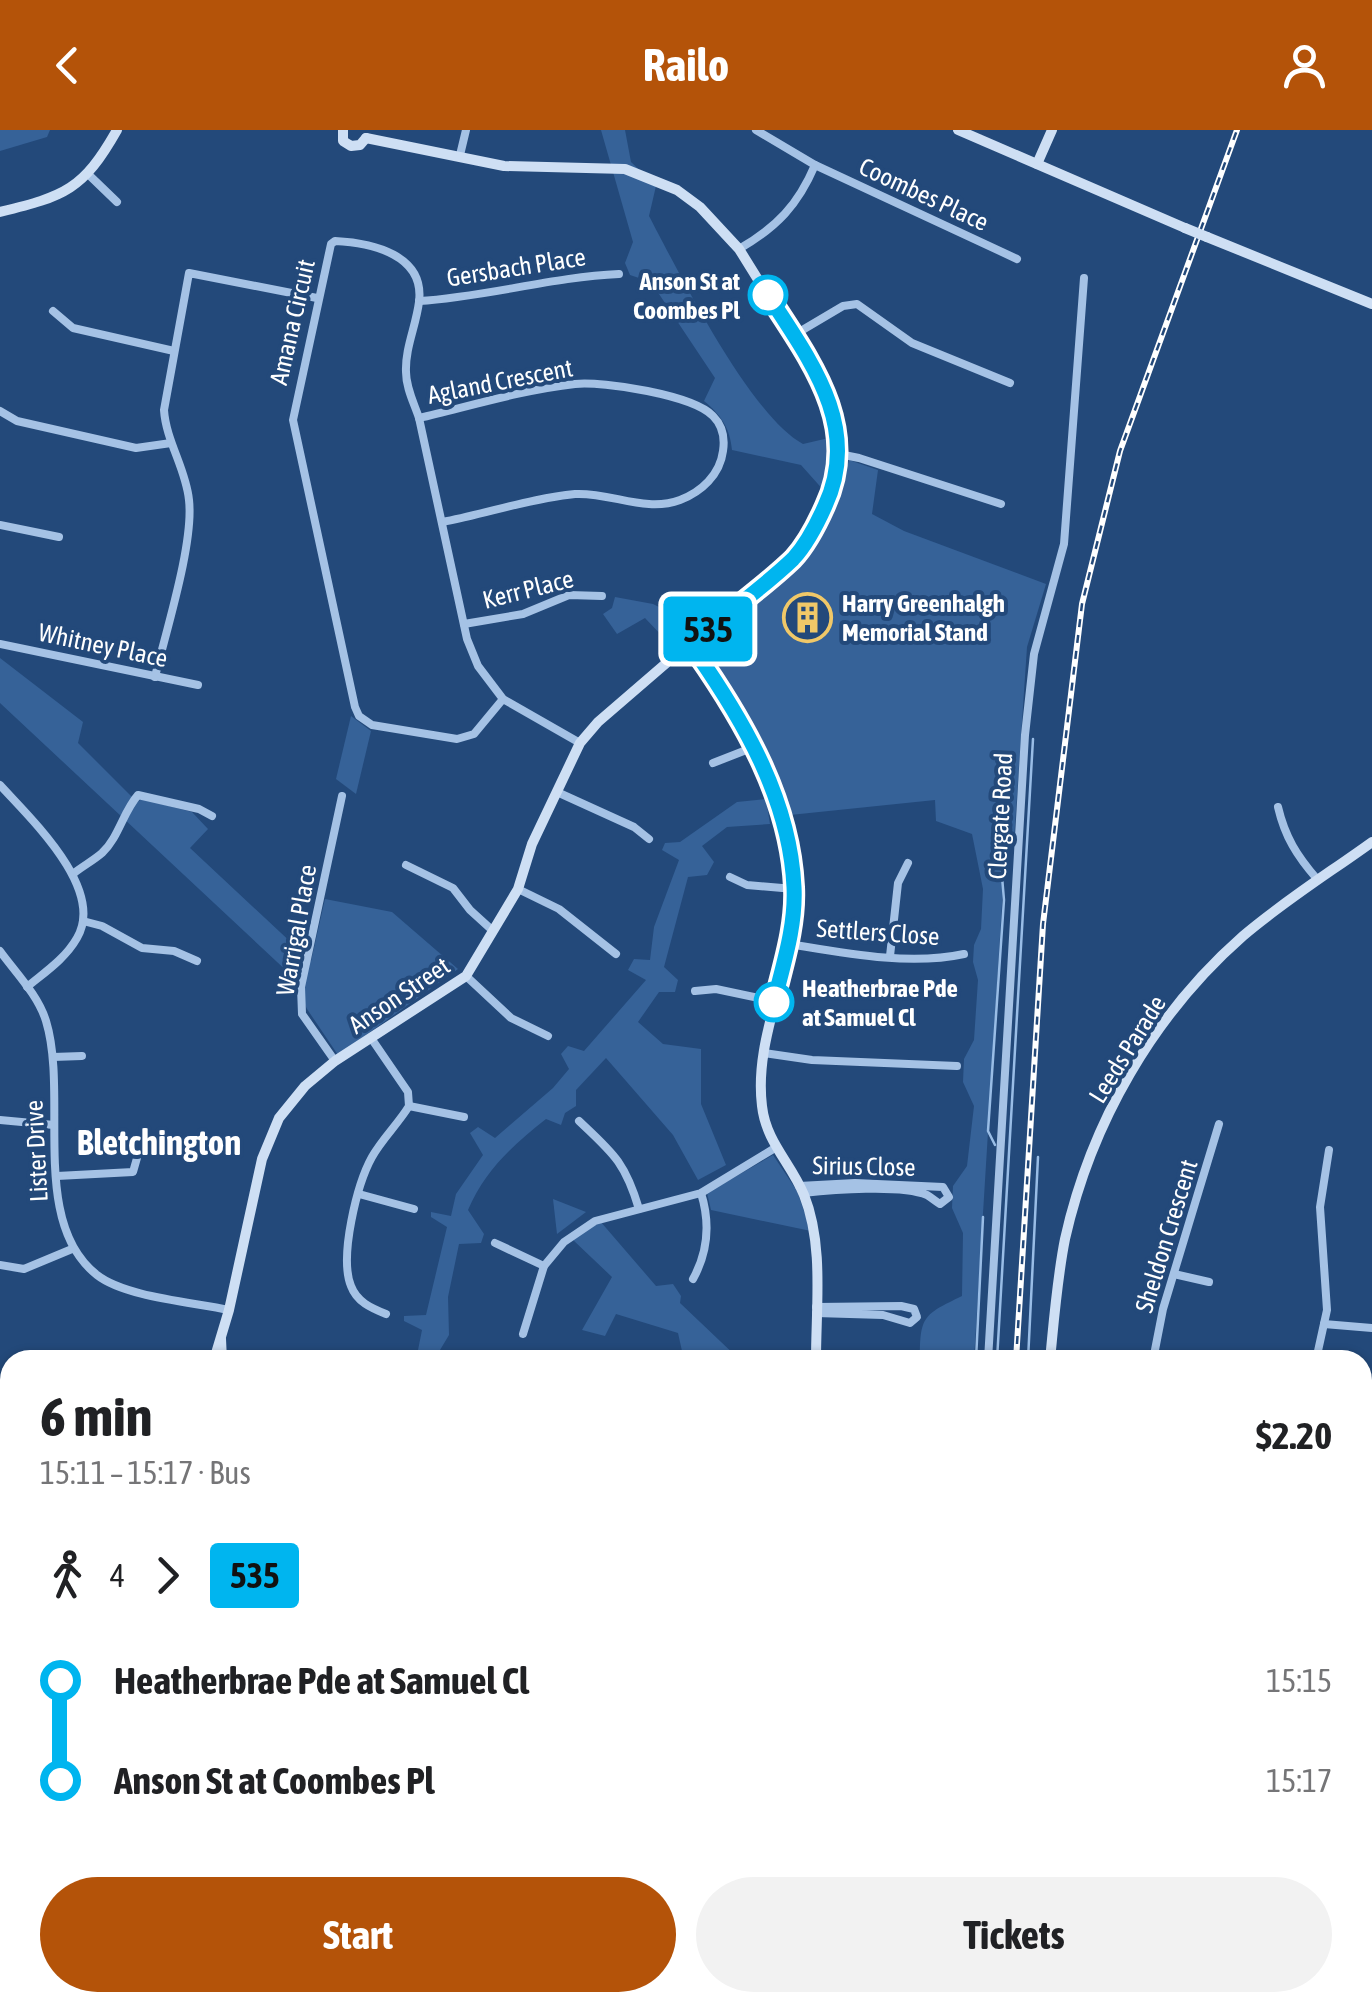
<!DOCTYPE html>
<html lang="en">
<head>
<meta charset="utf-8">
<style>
	body { margin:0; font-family:"Asap Condensed",sans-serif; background:#f2f2f2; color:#202124; height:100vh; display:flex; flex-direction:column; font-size:38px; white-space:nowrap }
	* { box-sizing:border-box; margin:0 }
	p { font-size:32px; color:#757577 }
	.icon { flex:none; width:55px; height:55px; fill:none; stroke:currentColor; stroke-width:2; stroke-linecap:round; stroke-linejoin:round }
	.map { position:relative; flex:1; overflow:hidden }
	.sheet { position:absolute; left:0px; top:1220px; width:1372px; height:662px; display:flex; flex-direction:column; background:#fff; border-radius:30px 30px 0 0; box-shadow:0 2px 8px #0004 }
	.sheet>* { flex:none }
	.badge { padding:0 20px; border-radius:8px; font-size:35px; line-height:65px }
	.map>.badge { position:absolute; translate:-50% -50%; box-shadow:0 0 0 5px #fff }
	.legs { display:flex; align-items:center; gap:15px; height:110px; padding:0 40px; font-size:32px }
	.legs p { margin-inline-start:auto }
	.overview { display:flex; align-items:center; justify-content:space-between; height:170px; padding:0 40px }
	h1 { font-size:55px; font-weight:700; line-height:75px }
	.primary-button { display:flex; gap:20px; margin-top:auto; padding:20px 40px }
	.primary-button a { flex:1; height:115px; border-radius:60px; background:#b45309; color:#fff; font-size:40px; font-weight:700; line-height:115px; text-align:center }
	.primary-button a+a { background:#f2f2f2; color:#202124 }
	ul { padding:0 40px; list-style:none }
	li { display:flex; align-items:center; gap:35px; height:100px; font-size:38px }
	li i { display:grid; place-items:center; width:15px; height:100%; margin:0 12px; background:currentColor }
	li i::after { content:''; width:25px; height:25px; margin:-12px; border:8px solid; border-radius:50%; background:#fff }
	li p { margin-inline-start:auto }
	li:first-child i { background:linear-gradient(#0000 50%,currentColor 0) }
	li:last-child i { background:linear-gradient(currentColor 50%,#0000 0) }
	header { display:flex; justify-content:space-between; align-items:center; height:130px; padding:0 40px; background:#b45309; color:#fff; font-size:45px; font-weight:700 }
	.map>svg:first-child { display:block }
	.green { fill:#366298 }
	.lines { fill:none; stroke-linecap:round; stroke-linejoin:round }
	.stream { stroke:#99bde6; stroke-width:2.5 }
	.street { stroke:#a5c2e5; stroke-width:8 }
	.secondary { stroke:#cedff4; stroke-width:10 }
	.rail-casing { stroke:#fff; stroke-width:6 }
	.rail { stroke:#23497a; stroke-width:2.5; stroke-dasharray:8; stroke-linecap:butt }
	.secondary-bridge { stroke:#cedff4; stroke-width:10 }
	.line-1-casing { stroke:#fff; stroke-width:22 }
	.line-1 { stroke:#00b5ef; stroke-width:15 }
	.stop-1-dot { fill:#fff; stroke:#00b5ef; stroke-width:5 }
	.labels { text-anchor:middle; stroke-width:8; stroke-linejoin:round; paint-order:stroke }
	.street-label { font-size:25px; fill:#fff; stroke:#23497a }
	.stop-label { font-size:25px; font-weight:bold; fill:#fff; stroke:#23497a; text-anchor:end }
	.poi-label { font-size:25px; font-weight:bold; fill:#fff; stroke:#23497a; text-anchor:start }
	.district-label { font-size:35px; font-weight:bold; fill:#fff; stroke:#23497a }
</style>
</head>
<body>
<header><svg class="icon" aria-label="back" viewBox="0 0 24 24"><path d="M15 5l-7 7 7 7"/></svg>Railo<svg class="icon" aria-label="person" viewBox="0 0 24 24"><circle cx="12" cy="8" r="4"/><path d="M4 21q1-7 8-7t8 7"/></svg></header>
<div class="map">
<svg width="1372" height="1882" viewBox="0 0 1372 1882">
	<rect width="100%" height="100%" fill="#23497a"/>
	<g class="green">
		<path d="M0,0H50L47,7L0,21Z"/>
		<path d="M601,0H625L631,32L656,56L649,86C678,141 751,287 803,314L833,307L832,337L826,363L801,335L732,320C730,298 721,285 704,271L715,248L651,152L630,145L625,133L633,112Z"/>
		<path d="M849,330L878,340L872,384L904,401L1046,454L1027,517L1014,710L1006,709L974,1230H920C920,1186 923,1185 962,1166L963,1103L952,1078L953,1056L967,1036L974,976L963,952L964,929L974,910L978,850L973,832L974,815L981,799L983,759L972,704L936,691L935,670L790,685L747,585L709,520L789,442L839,369Z"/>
		<path d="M615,467L653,474L689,492L674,496L665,509L645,488L617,504L603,484L612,478Z"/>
		<path d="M0,528L83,592L78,613L137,672L142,669L192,682L208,699L190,718L311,831L325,769L392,782L458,839L338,925L307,879L291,845L0,573Z"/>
		<path d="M351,586L371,601L356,664L336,649Z"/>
		<path d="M766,669L770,694L727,697L702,716L714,732L707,745L688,747L664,837L678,850L675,862H659L638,892L663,914L701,919V974L726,1035L698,1050L673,1005L606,928L576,960V976L565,983L561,995L546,989C513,1015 485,1040 468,1080L484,1104L481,1113L459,1114L448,1167L449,1205L434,1230H416L422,1200L404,1191V1186L426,1185L447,1097L431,1087V1082L451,1086L456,1064L483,1025L470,1003L478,997L495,1008L553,958L569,939L561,924L568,916L584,921L646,850L628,840L634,829L650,830L654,797L679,730L662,720L665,713L680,712L737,672Z"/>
		<path d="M773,1025L797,1061L811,1101L711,1080L707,1063Z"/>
		<path d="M553,1069L586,1082L557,1104Z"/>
		<path d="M600,1091L656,1156L673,1154L681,1166L680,1173L740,1230H684L678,1203L616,1184L605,1206L582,1200L612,1147L572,1109Z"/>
		<path d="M1363,1575L1372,1577V1882L1012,1881L1013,1872H1362Z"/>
	</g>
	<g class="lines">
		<g class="stream">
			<path d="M995,1015L988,1001L1004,770L999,711"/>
			<path d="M976,1230L983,1087"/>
			<path d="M997,1230L1033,609"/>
			<path d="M1028,1230L1038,1027"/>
			<path d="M1312,1882L1314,1872"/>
		</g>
		<g class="street">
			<path d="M756,0L815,35L1017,129"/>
			<path d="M460,25L466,0"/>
			<path d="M89,45L117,72"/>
			<path d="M739,119C777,97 798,75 815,35"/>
			<path d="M419,171C486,167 552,147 619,144"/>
			<path d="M53,181L73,198L174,221"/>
			<path d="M794,205L843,176L857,174L912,213L1010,253"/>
			<path d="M0,281L17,291L136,318L171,313"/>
			<path d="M419,288C470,276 522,260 575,254C604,251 693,265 713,286C723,296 725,308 723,321C720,345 701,362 680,370C645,383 611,362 575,364C531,368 486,384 442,392"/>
			<path d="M839,324L859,328L1001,374"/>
			<path d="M0,395L59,407"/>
			<path d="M464,494L523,484L569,465L602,466"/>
			<path d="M0,514L198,555"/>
			<path d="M155,547C166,501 194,413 189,370C186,339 166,311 164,280L189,143L317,168"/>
			<path d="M503,569L474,604L457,609L372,595L359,586L355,577L293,290L331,114L335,111C373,113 425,125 419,172C416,196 405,218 406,242C406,258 414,273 419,288L467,509L478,536L503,569L580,613"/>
			<path d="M713,633L754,617"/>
			<path d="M0,655C30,688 106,759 77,808C65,829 45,842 27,857"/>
			<path d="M557,662L634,697L649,709"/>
			<path d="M1278,677C1285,707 1297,726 1317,749"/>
			<path d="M406,735L453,758L470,780L492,800"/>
			<path d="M74,743C83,736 94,730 102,723C119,707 123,682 138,665L199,679L212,686"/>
			<path d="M730,747L747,755L794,759"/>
			<path d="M518,759L559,779L616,824"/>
			<path d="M83,791L102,796L142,818L174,821L197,831"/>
			<path d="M789,814C844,823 909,836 964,824"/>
			<path d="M0,821C16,843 38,865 46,891C69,966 29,1092 97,1145C125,1167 192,1172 229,1180"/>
			<path d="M890,826L898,753L908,733"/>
			<path d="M466,846L511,888L548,906"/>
			<path d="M695,861L716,859L773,871"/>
			<path d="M371,908L408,962L409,976C398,994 382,1009 372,1027C357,1054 339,1127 351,1156C357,1172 371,1178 386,1184"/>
			<path d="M764,923L812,930L957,936"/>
			<path d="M53,927L82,926"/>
			<path d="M335,931L302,884L301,857L342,666"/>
			<path d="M409,976L464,987"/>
			<path d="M0,990L54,995"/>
			<path d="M579,991C613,1023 625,1032 639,1079"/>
			<path d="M57,1046L133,1042L139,1021"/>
			<path d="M799,1056L855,1053L943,1057L949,1067L940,1074C935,1071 932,1068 927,1065C901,1054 831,1060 803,1063"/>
			<path d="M359,1064L414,1079"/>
			<path d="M495,1113L544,1136"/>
			<path d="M0,1135L24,1139L72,1119"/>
			<path d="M1174,1144L1209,1152"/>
			<path d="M693,1149C708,1122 710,1092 701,1063"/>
			<path d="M816,1177L901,1176L914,1179L917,1187L910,1193L883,1185L816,1183"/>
			<path d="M1324,1194L1372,1198"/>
			<path d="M523,1204L544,1136L564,1112L595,1091L701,1063L775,1018"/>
			<path d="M988,1230L1025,605L1034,524L1064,414L1084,148"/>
			<path d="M1153,1230L1163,1179L1219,994"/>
			<path d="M1316,1230L1327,1180L1320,1077L1329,1020"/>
			<path d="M0,1258L10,1260"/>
			<path d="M1362,1312L1372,1314"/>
			<path d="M0,1402L10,1405"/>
			<path d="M1362,1451L1372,1453"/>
			<path d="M0,1792L10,1747"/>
			<path d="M0,1832L10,1834"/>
			<path d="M181,1872L224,1882"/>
			<path d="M322,1882L324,1872"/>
			<path d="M445,1882L447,1872"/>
		</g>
		<g class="secondary">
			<path d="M343,0V11L351,16L360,15L366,8"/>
			<path d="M958,0L1185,98"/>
			<path d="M366,8L504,36L625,39L677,60L700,77L739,119L823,254L836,292L839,324L834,358L801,419L698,508"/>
			<path d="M1037,34L1052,0"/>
			<path d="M0,82C65,66 83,60 117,0"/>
			<path d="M1207,107L1372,174"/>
			<path d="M678,523L676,513L682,505L689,503L698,508"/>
			<path d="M697,524C756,609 807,705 789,812C780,867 755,920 762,976C766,1012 791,1033 804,1065C824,1115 816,1176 816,1230"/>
			<path d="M221,1209L222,1230"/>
			<path d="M214,1230L229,1180L262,1029L279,988L305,956L335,931L466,846L518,759L532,714L580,613L598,592L678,523"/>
			<path d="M1050,1230C1054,1190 1057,1149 1065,1109C1091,993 1153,885 1243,806C1284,771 1329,743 1372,712"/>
			<path d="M1362,1564L1372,1566"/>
			<path d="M0,1584L10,1586"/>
			<path d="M128,1882L130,1872"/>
			<path d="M699,1882L701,1872"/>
			<path d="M1006,1882L1008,1872"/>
		</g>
		<defs>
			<g id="rail">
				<path d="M1016,1230L1043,794L1082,474L1120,321L1237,0"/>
				<path d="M971,1882L972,1872"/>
			</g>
		</defs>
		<use href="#rail" class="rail-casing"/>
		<use href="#rail" class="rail"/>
		<path class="secondary-bridge" d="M1185,98L1207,107"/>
	</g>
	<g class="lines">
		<defs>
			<path id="line-1" d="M768,165C810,230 862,297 825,376C817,394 807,414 793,429C764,457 729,481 698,508L700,516L697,524C745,593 790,671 794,757C796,796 783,835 774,872"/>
		</defs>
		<use href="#line-1" class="line-1-casing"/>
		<use href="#line-1" class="line-1"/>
	</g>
	<defs>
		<symbol id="building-ring" viewBox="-11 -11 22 22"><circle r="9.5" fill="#23497a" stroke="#f0c868" stroke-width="1.5"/><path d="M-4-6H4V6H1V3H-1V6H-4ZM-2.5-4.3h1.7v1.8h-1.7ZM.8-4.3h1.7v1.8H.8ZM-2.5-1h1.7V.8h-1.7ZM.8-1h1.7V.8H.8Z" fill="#f0c868"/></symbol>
	</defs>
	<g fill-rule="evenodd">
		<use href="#building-ring" x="780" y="460" width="55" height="55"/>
	</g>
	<g class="stop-1-dot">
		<circle cx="768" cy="165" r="18"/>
		<circle cx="774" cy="872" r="18"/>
	</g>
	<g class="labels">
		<g class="street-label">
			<text transform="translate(924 64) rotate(25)" y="9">Coombes Place</text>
			<text transform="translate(516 137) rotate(-9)" y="9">Gersbach Place</text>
			<text transform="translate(292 192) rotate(-77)" y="9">Amana Circuit</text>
			<text transform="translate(500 251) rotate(-11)" y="9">Agland Crescent</text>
			<text transform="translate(528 459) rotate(-14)" y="9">Kerr Place</text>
			<text transform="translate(103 515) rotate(12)" y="9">Whitney Place</text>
			<text transform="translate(1000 686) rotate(-87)" y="9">Clergate Road</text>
			<text transform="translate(296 800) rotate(-80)" y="9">Warrigal Place</text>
			<text transform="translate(878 802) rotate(4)" y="9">Settlers Close</text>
			<text transform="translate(399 865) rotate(-34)" y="9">Anson Street</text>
			<text transform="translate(1127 919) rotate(-58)" y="9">Leeds Parade</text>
			<text transform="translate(36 1021) rotate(-93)" y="9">Lister Drive</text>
			<text transform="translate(864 1036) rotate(1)" y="9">Sirius Close</text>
			<text transform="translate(1166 1106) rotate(-73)" y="9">Sheldon Crescent</text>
		</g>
		<g class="stop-label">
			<text x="740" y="160">Anson St at<tspan x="740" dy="29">Coombes Pl</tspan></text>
			<text x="802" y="867" text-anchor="start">Heatherbrae Pde<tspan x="802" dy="29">at Samuel Cl</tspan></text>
		</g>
		<g class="poi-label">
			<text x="842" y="482">Harry Greenhalgh<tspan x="842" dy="29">Memorial Stand</tspan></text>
		</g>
		<g class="district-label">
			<text x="159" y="1025">Bletchington</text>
		</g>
	</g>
</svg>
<b class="badge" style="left:708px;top:499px;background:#00b5ef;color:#111">535</b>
<section class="sheet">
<div class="overview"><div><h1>6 min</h1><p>15:11 – 15:17 · Bus</p></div><b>$2.20</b></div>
<div class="legs"><svg class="icon" aria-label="walk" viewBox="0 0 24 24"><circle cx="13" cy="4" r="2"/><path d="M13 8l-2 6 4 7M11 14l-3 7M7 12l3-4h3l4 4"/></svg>4<svg class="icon" aria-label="forward" viewBox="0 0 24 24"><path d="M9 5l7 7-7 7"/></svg><b class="badge" style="background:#00b5ef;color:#111">535</b></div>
<ul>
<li><i style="color:#00b5ef"></i><b>Heatherbrae Pde at Samuel Cl</b><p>15:15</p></li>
<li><i style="color:#00b5ef"></i><b>Anson St at Coombes Pl</b><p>15:17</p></li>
</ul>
<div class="primary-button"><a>Start</a><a>Tickets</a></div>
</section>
</div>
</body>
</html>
